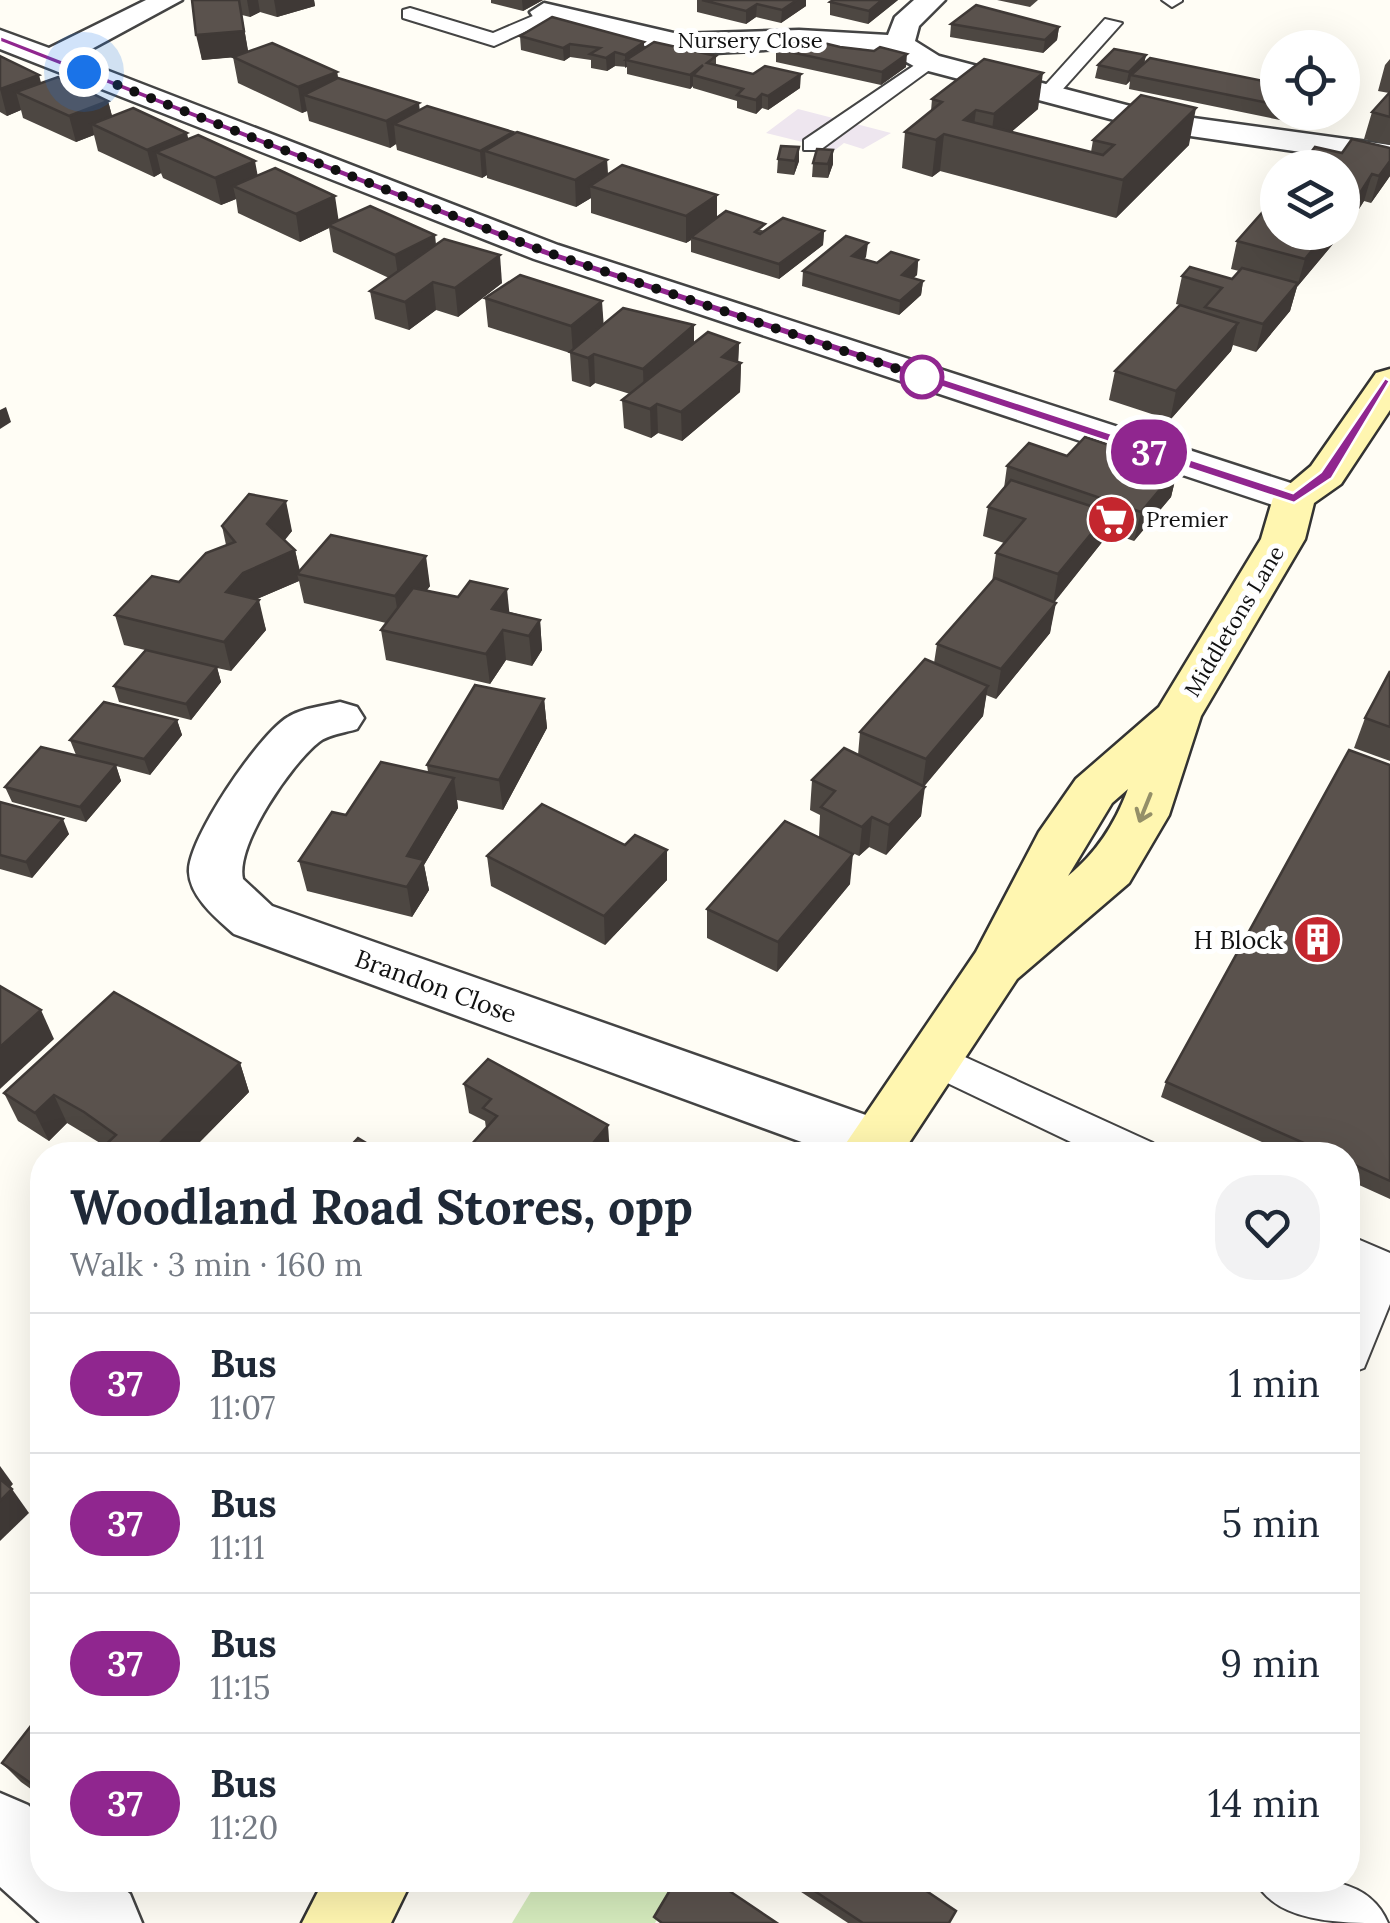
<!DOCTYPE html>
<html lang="en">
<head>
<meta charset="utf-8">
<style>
	body { margin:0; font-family:Lora,serif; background:#f2f2f3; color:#1f2937; height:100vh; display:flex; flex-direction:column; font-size:38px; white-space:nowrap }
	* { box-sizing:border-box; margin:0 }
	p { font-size:32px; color:#747a83 }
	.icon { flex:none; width:55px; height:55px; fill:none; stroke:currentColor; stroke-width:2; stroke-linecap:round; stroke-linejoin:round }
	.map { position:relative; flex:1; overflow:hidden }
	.details { position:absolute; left:30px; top:1142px; width:1330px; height:750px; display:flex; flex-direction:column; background:#fff; border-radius:40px; box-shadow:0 10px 40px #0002 }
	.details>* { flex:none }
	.badge { padding:0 20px; border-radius:32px; font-size:35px; line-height:65px }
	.fabs { position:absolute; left:1260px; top:30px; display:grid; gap:20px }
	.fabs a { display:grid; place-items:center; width:100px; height:100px; border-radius:50%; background:#fff; box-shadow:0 10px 40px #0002; font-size:50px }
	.you { position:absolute; width:50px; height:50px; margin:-25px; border:8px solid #fff; border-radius:50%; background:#1a73e8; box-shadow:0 0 0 15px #1a73e833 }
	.map>.badge { position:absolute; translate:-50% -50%; box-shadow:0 0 0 5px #fff }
	.round { display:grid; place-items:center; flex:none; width:105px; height:105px; border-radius:40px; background:#f2f2f3 }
	.overview { display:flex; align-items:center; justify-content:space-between; height:170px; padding:0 40px }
	h1 { font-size:48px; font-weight:800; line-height:75px }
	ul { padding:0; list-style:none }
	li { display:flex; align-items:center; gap:30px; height:140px; padding:0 40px; border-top:2px solid #e0e1e3 }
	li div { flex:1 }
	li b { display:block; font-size:38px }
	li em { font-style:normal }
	li .badge { min-width:110px; font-weight:700; text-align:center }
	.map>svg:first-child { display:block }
	.industrial { fill:#eee6ef }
	.green { fill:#d5ebbd }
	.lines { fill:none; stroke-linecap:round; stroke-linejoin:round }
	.lane-casing { stroke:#444; stroke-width:4 }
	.street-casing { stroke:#444; stroke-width:5 }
	.secondary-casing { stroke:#333; stroke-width:5 }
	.lane { fill:#fff; fill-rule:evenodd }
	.street { fill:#fff; fill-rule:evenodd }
	.secondary { fill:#fff6b0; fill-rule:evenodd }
	.wall { fill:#4d4742 }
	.shaded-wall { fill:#3f3936 }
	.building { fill:#5a524d; stroke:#3f3936; stroke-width:2.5 }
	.oneway { stroke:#948f68 }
	.line { fill:#90268f; stroke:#fff; stroke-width:2.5 }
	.walk { stroke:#111; stroke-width:10; stroke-dasharray:0 18 }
	.stop-dot { fill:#fff; stroke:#90268f; stroke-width:5 }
	.labels { text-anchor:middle; stroke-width:10; stroke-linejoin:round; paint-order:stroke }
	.far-street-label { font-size:22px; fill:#111; stroke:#fff }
	.far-poi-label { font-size:22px; fill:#111; stroke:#fff; text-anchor:start }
	.poi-label { font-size:25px; fill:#111; stroke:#fff; text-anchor:end }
	.street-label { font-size:25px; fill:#111; stroke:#fff }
</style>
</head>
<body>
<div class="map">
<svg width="1390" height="1923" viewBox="0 0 1390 1923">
	<rect width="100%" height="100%" fill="#fffdf5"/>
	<path class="industrial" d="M798,109L891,133L863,149L844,143L835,150L766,133Z"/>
	<path class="green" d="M538,1880H682L655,1923H512Z"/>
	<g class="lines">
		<defs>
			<g id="lane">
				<path d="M1162,0H1182V1L1172,7Z"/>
				<path d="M410,8L493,33L547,10L564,14L494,46L403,18V10Z"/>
				<path d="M1105,19L1122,23L1054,99H1040V91Z"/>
				<path d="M928,56L935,58V66L820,150H804V140Z"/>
				<path d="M932,1042L1153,1143L1159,1155H1098L918,1069L912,1058L918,1047Z"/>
				<path d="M1348,1235L1390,1253V1304L1364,1368L1348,1374V1300L1357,1278L1348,1274Z"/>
				<path d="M1255,1880C1302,1880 1366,1870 1388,1923C1340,1923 1276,1923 1255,1880Z"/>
			</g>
			<g id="street">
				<path d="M146,0H182L75,58L558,245L1309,489L1315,498L1309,507L1294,511L1279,507L534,259L0,49V30L49,48Z"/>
				<path d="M914,0H945L919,26L915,41L939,56L1157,113L1390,145V165L1156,131L917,68C852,26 751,61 676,51C629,45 580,30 534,18L530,12L544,3L678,34L799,30L888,35L895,17Z"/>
				<path d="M340,702L357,707L364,718L357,729C345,733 329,734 319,742C292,763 235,845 243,879L272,906L897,1126L906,1144L901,1155H837L234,934C217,919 190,897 189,872C187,840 259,734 288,717C302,708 324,706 340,702Z"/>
				<path d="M0,1793L28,1805L42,1818V1880H114L130,1894L142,1923H40L0,1887Z"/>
			</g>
			<g id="secondary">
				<path d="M1390,369V410L1341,484L1314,503L1305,539L1201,716L1169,815L1129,883L1017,979L901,1155H838L976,952L1039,832L1076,779L1159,707L1261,539L1273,498L1311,466L1376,373ZM1128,789C1115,824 1097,852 1068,876L1112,803Z"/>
				<path d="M324,1880H412L391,1923H302Z"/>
			</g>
		</defs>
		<use href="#lane" class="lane-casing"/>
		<use href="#street" class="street-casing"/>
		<use href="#secondary" class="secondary-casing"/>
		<use href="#lane" class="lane"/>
		<use href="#street" class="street"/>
		<use href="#secondary" class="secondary"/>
	</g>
	<g class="wall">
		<path d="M192,0H314L315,6L277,17L260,12L250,17L242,15L248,52L337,72L338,78L420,110L513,132V135L607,160L608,174L717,195V218L765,231H824L823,245L779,279L691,252V240L686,243L591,213V198L576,207L487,178V175L482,178L397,150L396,144L390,148L309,121L307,111L302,113L238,83L233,57L202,60Z"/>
		<path d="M491,0H543L523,11L491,3Z"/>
		<path d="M697,0H806V6L781,23L756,17L746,24L697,12Z"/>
		<path d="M898,0L868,24L830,15V2Z"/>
		<path d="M997,0H1038L1030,7Z"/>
		<path d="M951,24L1059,27L1057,40L1043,53L950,37Z"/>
		<path d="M520,36L716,56V65L800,88L768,110L762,108L756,114L737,108V101L693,88V86L690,89L627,74V67L615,66L607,71L591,68V60L570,57L564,61L521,50Z"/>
		<path d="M776,49L906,67L881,85L776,62Z"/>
		<path d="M1146,55L1144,63L1278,84V112H1298L1290,122L1129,89L1130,81L1126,85L1095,78L1098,65Z"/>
		<path d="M0,56L41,83L108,101L112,116L188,139L339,220L436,245L502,283L458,317L436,310L409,330L375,319L370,291L389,278L333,252L329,228L300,242L238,213L236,199L221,205L163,178L161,173L154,177L98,151L94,135L76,142L23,118L21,110L7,116L0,112Z"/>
		<path d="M1390,59V145L1364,139L1372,112L1389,93L1378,91L1385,65Z"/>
		<path d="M932,99L1038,109L1011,132L1091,152L1093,140L1189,145L1116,218L940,171L932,177L902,168L905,132L931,111Z"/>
		<path d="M778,159L799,161L794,175L777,173Z"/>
		<path d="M813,163L833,164L828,178L812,177Z"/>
		<path d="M1342,168L1390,176L1371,203L1364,201L1352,220L1342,218Z"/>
		<path d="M1278,232H1336L1333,244L1297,287L1290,311L1256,352L1233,345L1231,351L1170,420L1109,400L1115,371L1180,305L1176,304L1182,276L1232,279L1239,271L1231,269L1237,241Z"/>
		<path d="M866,257L864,259L877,263L918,260L917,275L913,278L923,281L921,295L899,315L802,286L803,271Z"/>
		<path d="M485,298L694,343H739L738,362L741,363L740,392L682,441L658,433L651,438L624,428L622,400L630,394L595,383L590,387L572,381L570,353L488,327Z"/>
		<path d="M1067,456L1178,468L1171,497L1134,541L1105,531L1103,541L1054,602L1050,633L996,699L986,695L983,716L924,786L921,816L886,855L869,847L859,856L819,837L820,815L810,810L812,780L858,755L860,732L934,663L937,644L992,582L996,553L1004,543L983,536L988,507L1004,488L1007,466Z"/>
		<path d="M222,526L292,531L284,540L295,550L300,571L430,586L427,590L540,620L542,650L532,666L506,660L490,684L386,660L381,630L386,623L304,603L299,581L257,599L266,630L231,671L217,668L221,682L191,720L119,702L114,686L145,650L124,645L115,615L179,582L226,545Z"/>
		<path d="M1390,671V761L1354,748L1365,718Z"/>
		<path d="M544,699L547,728L503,810L457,800L458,808L424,865L429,890L412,917L307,891L299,861L346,815L428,772L427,765Z"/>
		<path d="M177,720L182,735L150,775L116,766L121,781L86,822L12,802L5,787L76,755L70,740Z"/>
		<path d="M1390,765V1199L1348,1180V1155H1291L1161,1097L1166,1082Z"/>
		<path d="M0,802L69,834L32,878L0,869Z"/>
		<path d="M625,845L667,880L605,945L491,886L487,856Z"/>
		<path d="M850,884L777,972L707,938V909Z"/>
		<path d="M240,1063L249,1092L187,1155H98L97,1153L105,1146L67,1123L49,1141L18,1121L4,1093Z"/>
		<path d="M464,1084L610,1154L486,1128L485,1121L469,1113Z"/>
		<path d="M42,1722V1797L21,1782L2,1763Z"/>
		<path d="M783,1880H910L950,1923H848Z"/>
	</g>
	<g class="shaded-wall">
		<path d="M239,0L249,56L202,60L196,35Z"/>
		<path d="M247,0H258L260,12L250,17Z"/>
		<path d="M274,0H314L315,6L277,17Z"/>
		<path d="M522,0H543L523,11Z"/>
		<path d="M797,0H806V6L781,23L782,10Z"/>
		<path d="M882,0H898L868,24L869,11Z"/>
		<path d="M757,4L756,17L746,24V11Z"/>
		<path d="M1059,27L1057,40L1043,53L1045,40Z"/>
		<path d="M644,42V55L626,60L627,67L625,68V55Z"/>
		<path d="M570,44V57L564,61L563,48Z"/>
		<path d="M615,52V66L607,71L606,58Z"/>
		<path d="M907,54L906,67L881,85L882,72Z"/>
		<path d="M1146,55L1143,69L1131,75L1130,81L1126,85L1129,72Z"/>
		<path d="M703,65L693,75V86L690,89V75Z"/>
		<path d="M337,72L341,98L304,95L307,111L302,113L298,87Z"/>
		<path d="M1043,73L1038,109L994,147L990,146L994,114Z"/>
		<path d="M801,74L800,88L768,110V96Z"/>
		<path d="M39,75L46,101L16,92L21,110L7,116L0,89Z"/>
		<path d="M762,94V108L756,114V100Z"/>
		<path d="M108,101L115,127L92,124L94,135L76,142L69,116Z"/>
		<path d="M419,103L422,130L394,124L396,144L390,148L386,121Z"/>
		<path d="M1196,108L1189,145L1116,218L1123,180Z"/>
		<path d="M976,110L972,141L964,120Z"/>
		<path d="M513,132L515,159L485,151L487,175L482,178L480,151Z"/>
		<path d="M187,133L193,160L156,152L161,173L154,177L147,150Z"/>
		<path d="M944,134L940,171L932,177L936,140Z"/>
		<path d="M799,147V161L794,175L795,161Z"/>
		<path d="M833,150V164L828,178V164Z"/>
		<path d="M607,160L608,187L590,186L591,198L576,207L575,180Z"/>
		<path d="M255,161L260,188L233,186L236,199L221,205L215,178Z"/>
		<path d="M1390,161V176L1371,203L1379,176Z"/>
		<path d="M1372,174L1364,201L1352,220L1360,193Z"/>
		<path d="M717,195V222L691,237V240L686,243V216Z"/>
		<path d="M335,196L339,223L328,225L329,228L300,242L296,214Z"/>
		<path d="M824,231L823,245L779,279V264Z"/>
		<path d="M1327,232H1336L1333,244L1297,287L1305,259Z"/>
		<path d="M435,235L438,263L399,283L395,255Z"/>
		<path d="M868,243L866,257L851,271L852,256Z"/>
		<path d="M500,255L502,283L458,317L455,288Z"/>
		<path d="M918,260L917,275L901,289L902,275Z"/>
		<path d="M923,281L921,295L899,315L900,301Z"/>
		<path d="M433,282L436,310L409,330L405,302Z"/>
		<path d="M1298,283L1290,311L1256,352L1263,324Z"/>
		<path d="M602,301L604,329L573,354L571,326Z"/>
		<path d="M1238,323L1231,351L1170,420L1176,391Z"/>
		<path d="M694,325V353L644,398L643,369Z"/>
		<path d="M739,343L738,365L741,363L740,392L682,441L681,412L722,357Z"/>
		<path d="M594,354L595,383L590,387L588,358Z"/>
		<path d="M657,404L658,433L651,438L650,409Z"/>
		<path d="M6,407L11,422L0,429V410Z"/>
		<path d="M1178,468L1171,497L1134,541L1141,512Z"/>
		<path d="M286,501L292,531L274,554L267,524Z"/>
		<path d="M1109,512L1103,541L1053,604L1058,574Z"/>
		<path d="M295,550L300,574H297L299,581L250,602L226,592L243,573Z"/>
		<path d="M426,556L430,586L400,626L395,596Z"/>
		<path d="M507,589L510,619L492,609Z"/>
		<path d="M259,600L266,630L231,671L224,642Z"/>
		<path d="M1056,603L1050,633L996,699L1001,669Z"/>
		<path d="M540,620L542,650L532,666L529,636Z"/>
		<path d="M503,630L506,660L490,684L486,654Z"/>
		<path d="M217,667L221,682L191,720L186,704Z"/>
		<path d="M988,686L983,716L922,789L926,759Z"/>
		<path d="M544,699L547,728L503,810L499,780Z"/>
		<path d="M177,720L182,735L150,775L144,759Z"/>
		<path d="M116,765L121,781L86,822L80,807Z"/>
		<path d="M454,778L458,808L424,865L429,890L412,917L407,887V856Z"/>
		<path d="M925,787L921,816L886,855L889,825Z"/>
		<path d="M872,817L869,847L859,856L862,827Z"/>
		<path d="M63,819L69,834L32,878L26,862Z"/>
		<path d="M667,850V880L605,945L604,916Z"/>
		<path d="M853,854L850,884L777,972L778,942Z"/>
		<path d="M41,1010L54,1039L0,1089V1047Z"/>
		<path d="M240,1063L249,1092L187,1155H148Z"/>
		<path d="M54,1095L67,1123L49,1141L35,1113Z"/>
		<path d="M608,1125L610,1154L609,1155H583Z"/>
		<path d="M0,1466L13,1484L6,1492L0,1484Z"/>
		<path d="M12,1489L29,1513L0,1541V1501Z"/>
	</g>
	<g class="building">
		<path d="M192,0H239L244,31L196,35Z"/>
		<path d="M702,0H797L782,10L757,4L746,11Z"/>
		<path d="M833,0H882L869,11L830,2Z"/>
		<path d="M976,5L1059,27L1045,40L951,24Z"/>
		<path d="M552,17L644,42L625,55L615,52L606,58L590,54L600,48L570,44L563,48L520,36Z"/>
		<path d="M795,36L840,47L874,51L880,47L907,54L882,72L776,49Z"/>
		<path d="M654,42L716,56L707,63L753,74L765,66L801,74L768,96L762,94L756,100L737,95L743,89L693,75L703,65L690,75L626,60Z"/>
		<path d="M272,43L337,72L298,87L233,57Z"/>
		<path d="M1114,49L1146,55L1129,72L1098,65Z"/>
		<path d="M0,56L39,75L0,89Z"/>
		<path d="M1150,58L1278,84V105L1131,75Z"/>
		<path d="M984,59L1043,73L994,114L976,110L964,120L1103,155L1114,145L1093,140L1141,95L1196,108L1123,180L944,134L936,140L905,132L942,102L932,99Z"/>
		<path d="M58,77L108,101L69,116L16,92Z"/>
		<path d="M338,78L419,103L386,121L304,95Z"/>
		<path d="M1390,92V117L1372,112Z"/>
		<path d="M427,106L513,132L480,151L394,124Z"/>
		<path d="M133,108L187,133L147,150L92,124Z"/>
		<path d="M517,132L607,160L575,180L485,151Z"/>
		<path d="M198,135L255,161L215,178L156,152Z"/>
		<path d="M1352,139L1390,148V161L1379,176L1372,174L1360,193L1342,189V168H1299L1315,147L1342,153Z"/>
		<path d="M781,146L799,147L795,161L778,159Z"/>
		<path d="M817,149L833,150L828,164L813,163Z"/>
		<path d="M622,165L717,195L686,216L590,186Z"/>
		<path d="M275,168L335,196L296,214L233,186Z"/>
		<path d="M1274,199L1278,200V232H1327L1305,259L1237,241Z"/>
		<path d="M370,206L435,235L395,255L328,225Z"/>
		<path d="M726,211L765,224L755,232L760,234L783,218L824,231L779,264L691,237Z"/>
		<path d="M846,236L868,243L852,256L877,263L891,252L918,260L902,275L923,281L900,301L803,271Z"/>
		<path d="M444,239L500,255L455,288L433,282L405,302L370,291Z"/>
		<path d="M1190,267L1232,279L1242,268L1298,283L1263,324L1205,307L1222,288L1182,276Z"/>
		<path d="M520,275L602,301L571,326L485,298Z"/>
		<path d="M1180,305L1238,323L1176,391L1115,371Z"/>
		<path d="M623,308L694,325L643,369L594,354L588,358L570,352Z"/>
		<path d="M708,332L739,343L722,357L741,363L681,412L657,404L650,409L622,400Z"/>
		<path d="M1085,437L1178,468L1141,512L1007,466L1029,443L1067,456Z"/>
		<path d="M1011,480L1109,512L1058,574L996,553L1025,519L988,507Z"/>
		<path d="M249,494L286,501L267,524L295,550L243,573L226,592L259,600L224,642L115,615L152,576L179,582L206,553L235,542L222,526Z"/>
		<path d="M331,535L426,556L395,596L297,574Z"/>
		<path d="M995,578L1056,603L1001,669L937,644Z"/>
		<path d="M470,581L507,589L492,609L540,620L529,636L503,630L486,654L381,630L413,588L458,597Z"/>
		<path d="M146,650L217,667L186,704L114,686Z"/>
		<path d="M925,659L988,686L926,759L860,732Z"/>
		<path d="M1390,671V727L1365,718Z"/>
		<path d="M475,685L544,699L499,780L427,765Z"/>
		<path d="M104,702L177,720L144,759L70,740Z"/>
		<path d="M41,747L116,765L80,807L5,787Z"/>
		<path d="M844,748L925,787L889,825L872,817L862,827L821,807L835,791L812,780Z"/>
		<path d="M1349,750L1390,765V1181L1348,1162V1155H1331L1166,1082Z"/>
		<path d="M381,762L454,778L407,856L424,860L407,887L299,861L332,812L346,815Z"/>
		<path d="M0,802L63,819L26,862L0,855Z"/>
		<path d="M542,804L625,845L635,835L667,850L604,916L487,856Z"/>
		<path d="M785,821L853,854L778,942L707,909Z"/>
		<path d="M0,986L41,1010L0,1047Z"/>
		<path d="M114,992L240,1063L148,1155H101L97,1153L116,1135L84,1112L54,1095L35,1113L4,1093Z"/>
		<path d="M488,1059L608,1125L583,1155H462L497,1116L483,1108L491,1099L464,1084Z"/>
		<path d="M358,1138L386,1155H342Z"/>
		<path d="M0,1479L12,1489L0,1501Z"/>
		<path d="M37,1718L42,1722V1791L2,1763Z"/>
		<path d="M676,1880H713L777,1923H662L654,1917Z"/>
		<path d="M798,1880H910L956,1911L949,1923H863Z"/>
	</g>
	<defs><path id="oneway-shaft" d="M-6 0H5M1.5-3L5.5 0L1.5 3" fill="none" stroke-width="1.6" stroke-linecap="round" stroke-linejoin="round" transform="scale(2.5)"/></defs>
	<use class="oneway" href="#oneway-shaft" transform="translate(1145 808) rotate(112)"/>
	<path class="line" d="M0,36L550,250L1293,493L1321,472L1385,378L1390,381L1332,478L1294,503L542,255L0,42Z"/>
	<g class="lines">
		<path class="walk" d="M84,72L546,252L922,377"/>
	</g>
	<defs>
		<symbol id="supermarket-disc" viewBox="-11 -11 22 22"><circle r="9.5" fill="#c4262e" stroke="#fff"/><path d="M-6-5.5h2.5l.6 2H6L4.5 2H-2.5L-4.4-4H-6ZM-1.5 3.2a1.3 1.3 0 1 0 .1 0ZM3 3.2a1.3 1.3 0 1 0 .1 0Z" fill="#fff"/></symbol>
		<symbol id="building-disc" viewBox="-11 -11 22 22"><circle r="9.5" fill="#c4262e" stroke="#fff"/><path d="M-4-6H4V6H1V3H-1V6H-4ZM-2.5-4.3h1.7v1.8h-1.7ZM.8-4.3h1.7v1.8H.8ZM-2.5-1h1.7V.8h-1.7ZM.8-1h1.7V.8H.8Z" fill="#fff"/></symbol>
	</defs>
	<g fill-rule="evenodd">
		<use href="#supermarket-disc" x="1084" y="492" width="55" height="55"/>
		<use href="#building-disc" x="1290" y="912" width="55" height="55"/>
	</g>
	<circle class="stop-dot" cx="922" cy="377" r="20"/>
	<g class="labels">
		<g class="far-street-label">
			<text x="750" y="48">Nursery Close</text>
			<text transform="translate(1234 621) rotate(-59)" y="8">Middletons Lane</text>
		</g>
		<g class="far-poi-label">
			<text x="1146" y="527">Premier</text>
		</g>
		<g class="poi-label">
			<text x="1283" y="949">H Block</text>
		</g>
		<g class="street-label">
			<text transform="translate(436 986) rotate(20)" y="9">Brandon Close</text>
		</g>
	</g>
</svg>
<div class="fabs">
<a><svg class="icon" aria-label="locate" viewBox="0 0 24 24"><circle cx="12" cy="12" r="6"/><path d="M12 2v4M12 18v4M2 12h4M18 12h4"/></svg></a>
<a><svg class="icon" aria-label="layers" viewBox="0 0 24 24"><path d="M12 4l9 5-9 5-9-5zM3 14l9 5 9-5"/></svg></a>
</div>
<div class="you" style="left:84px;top:72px"></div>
<b class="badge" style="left:1149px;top:452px;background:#90268f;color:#fff">37</b>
<section class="details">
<div class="overview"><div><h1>Woodland Road Stores, opp</h1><p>Walk · 3 min · 160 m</p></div><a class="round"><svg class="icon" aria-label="heart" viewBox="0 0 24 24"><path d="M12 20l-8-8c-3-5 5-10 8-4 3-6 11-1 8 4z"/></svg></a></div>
<ul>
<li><span class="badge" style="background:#90268f;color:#fff">37</span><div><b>Bus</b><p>11:07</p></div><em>1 min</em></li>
<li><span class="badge" style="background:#90268f;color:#fff">37</span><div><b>Bus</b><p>11:11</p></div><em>5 min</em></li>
<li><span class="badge" style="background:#90268f;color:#fff">37</span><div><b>Bus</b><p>11:15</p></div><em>9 min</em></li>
<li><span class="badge" style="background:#90268f;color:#fff">37</span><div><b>Bus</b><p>11:20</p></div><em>14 min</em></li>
</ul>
</section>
</div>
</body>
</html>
